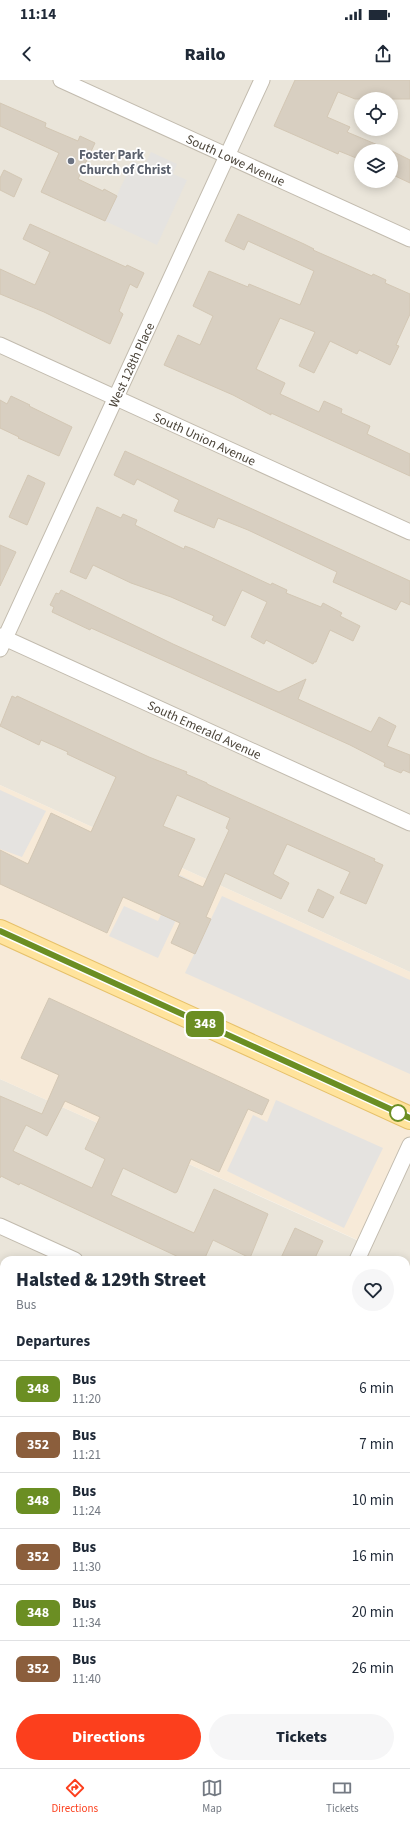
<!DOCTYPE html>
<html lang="en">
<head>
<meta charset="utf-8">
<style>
	body { margin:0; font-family:"Source Sans 3",sans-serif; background:#f6f6f7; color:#1f2937; height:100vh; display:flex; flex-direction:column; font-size:15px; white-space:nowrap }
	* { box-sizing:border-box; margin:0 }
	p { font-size:13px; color:#747a83 }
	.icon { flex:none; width:22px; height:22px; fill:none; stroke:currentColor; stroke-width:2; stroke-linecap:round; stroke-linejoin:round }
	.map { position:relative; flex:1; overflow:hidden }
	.drawer { position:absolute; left:0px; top:1176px; width:410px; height:512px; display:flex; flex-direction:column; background:#fff; border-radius:12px 12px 0 0; box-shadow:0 2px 10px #0003 }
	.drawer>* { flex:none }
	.badge { padding:0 8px; border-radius:6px; font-size:14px; line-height:26px }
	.controls { position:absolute; left:354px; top:12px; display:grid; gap:8px }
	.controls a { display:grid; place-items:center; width:44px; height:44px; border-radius:50%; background:#fff; box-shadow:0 2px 10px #0003; font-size:20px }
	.map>.badge { position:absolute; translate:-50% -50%; box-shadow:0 0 0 2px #fff }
	h2 { padding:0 16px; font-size:15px; line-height:36px }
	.round { display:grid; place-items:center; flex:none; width:42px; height:42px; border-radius:21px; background:#f6f6f7 }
	.head { display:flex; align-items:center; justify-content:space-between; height:68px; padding:0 16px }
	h1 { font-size:19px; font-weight:800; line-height:30px }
	.action { display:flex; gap:8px; margin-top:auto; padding:8px 16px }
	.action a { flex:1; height:46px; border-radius:24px; background:#fc3f1d; color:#fff; font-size:16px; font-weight:800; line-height:46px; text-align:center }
	.action a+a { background:#f6f6f7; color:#1f2937 }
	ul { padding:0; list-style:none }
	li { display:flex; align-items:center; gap:12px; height:56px; padding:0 16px; border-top:1px solid #e0e1e3 }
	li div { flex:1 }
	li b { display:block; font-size:15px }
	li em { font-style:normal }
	li .badge { min-width:44px; font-weight:700; text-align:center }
	.status { display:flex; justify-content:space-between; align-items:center; height:28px; padding:0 20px; background:#fff; direction:ltr }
	.status svg { height:11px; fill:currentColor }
	header { display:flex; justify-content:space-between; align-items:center; height:52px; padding:0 16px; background:#fff; font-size:18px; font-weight:800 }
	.dock { display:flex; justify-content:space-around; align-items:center; height:56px; border-top:1px solid #e0e1e3; background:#fff; font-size:11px; color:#747a83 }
	.dock a { display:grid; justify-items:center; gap:2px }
	.dock .active { color:#fc3f1d }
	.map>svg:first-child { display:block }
	.residential { fill:#eae5da; fill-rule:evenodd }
	.commercial { fill:#f7ead8 }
	.parking { fill:#e5e3e0 }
	.water { fill:#a9d4f2 }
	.building { fill:#d8cfc1; stroke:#d3c7b4; fill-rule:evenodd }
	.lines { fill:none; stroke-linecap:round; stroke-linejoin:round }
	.minor-casing { stroke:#c2bbae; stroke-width:17 }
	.primary-casing { stroke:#e6c16a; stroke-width:24 }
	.minor { stroke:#fff; stroke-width:15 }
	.primary { stroke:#ffe39c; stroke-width:22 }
	.line-casing { stroke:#fff; stroke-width:9 }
	.line { stroke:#6b8e23; stroke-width:6 }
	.worship-dot { fill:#6b7280; stroke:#fff; stroke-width:1.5 }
	.stop-dot { fill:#fff; stroke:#6b8e23; stroke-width:2 }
	.labels { text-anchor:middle; stroke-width:3.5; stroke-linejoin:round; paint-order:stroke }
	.worship-label { font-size:13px; font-weight:bold; fill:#5b616d; stroke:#fff; text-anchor:start }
	.street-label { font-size:13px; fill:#4b4439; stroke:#fff }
</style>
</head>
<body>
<div class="status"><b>11:14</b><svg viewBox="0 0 49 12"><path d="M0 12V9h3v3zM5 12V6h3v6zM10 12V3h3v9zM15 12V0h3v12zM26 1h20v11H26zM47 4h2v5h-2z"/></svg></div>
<header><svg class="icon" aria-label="back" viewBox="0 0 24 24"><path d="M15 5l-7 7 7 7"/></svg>Railo<svg class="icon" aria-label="share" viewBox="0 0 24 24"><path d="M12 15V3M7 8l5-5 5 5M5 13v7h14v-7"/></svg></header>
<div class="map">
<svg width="410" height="1688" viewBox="0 0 410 1688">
	<rect width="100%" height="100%" fill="#f6f3ec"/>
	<g class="residential">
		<path d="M0,0H410V892L0,705ZM361,19H391V49H361ZM361,71H391V101H361Z"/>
		<path d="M0,999L361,1162L410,1069V1518L406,1527V1180H4V1684H342L341,1688H0Z"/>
	</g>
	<path class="commercial" d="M0,705L410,892V1056L362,1162L0,999Z"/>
	<g class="parking">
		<path d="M151,72L177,84L173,94L187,100L157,165L105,141L133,81L144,86Z"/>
		<path d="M0,710L46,731L22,777L0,769Z"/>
		<path d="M180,795L194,802L158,878L109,856L124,826L158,841Z"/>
		<path d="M222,816L410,900V994L185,893Z"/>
		<path d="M276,1020L383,1068L344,1148L227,1091L253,1035L267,1042Z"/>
	</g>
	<path class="water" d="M410,1518V1688H341L342,1684H406V1527Z"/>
	<g class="building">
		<path d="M295,0H410V19H355L338,12L327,37L350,47L347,52L392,71L410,80V103L391,94V71H361V80L339,71L338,74L274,46Z"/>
		<path d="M0,23L46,43L45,47L78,61L80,56L95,63L78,99L103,111L104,109L117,116L105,141L41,112L59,73L0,46Z"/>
		<path d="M4,90L22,99L14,117L0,110V98Z"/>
		<path d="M238,134L304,164L314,169L313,170L345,184L372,196L373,194L386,200L385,203L410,214V234L396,265L399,266L390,285L359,270L357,274L330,261L314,293L299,286L315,252L280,238L256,289L285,303L280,314L319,332L324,321L342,329L341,333L370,346L367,354L410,374V396L271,333V335L233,315L164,285L178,255L200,265L213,236L193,226L209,191L248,207L249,204L300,225L314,191L248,161L244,170L225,161Z"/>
		<path d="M30,144L126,187L127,185L144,193L137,208L130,204L119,231L123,234L110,264L44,232L0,214V189L35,205L50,172L23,159Z"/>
		<path d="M11,316L30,325L29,326L72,347L59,376L18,358L19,357L0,348V320L7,324Z"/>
		<path d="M125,371L410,501V525L401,521L396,530L333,502L337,492L248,450L218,438L214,448L174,431L179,420L137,399L134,405L114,395Z"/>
		<path d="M28,395L45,403L27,445L9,437Z"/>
		<path d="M97,427L121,438L123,434L137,440L135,445L184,469L185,466L193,469L271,505L272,503L287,510L286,513L321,527L323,523L342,533L340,536L360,546L353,561L330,550L316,582H314L313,584L266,560L264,564L251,557L267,522L242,510L225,546L212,540L214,536L171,517L131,503L93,485L86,499L70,492Z"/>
		<path d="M0,465L16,472L0,506Z"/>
		<path d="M61,510L173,564L279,612L306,599L298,619L371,652L379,637L396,646L387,666L410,675V693L403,690L401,693L384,686L385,683L350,665L129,565L91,548L90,550L52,532L54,527L50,525L56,513L59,514Z"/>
		<path d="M12,616L16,618L17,616L149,677L187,692L186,694L207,703V704L375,779L374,781L383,785L366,824L340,813L350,792L287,764L273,794L289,803L281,819L225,793L206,837L211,839L195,874L171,863L180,843L123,817L107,853L0,804V770L28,784L51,733L91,752L116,697L67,674L68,672L41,660L39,665L0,646ZM177,715L230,738L226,748L229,750L203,807L178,796L195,759L163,746Z"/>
		<path d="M318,809L334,817L323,838L308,831Z"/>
		<path d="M49,918L269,1020L262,1035L248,1029L219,1092L191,1079L177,1112L175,1113L123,1088L111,1115L194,1153L214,1109L268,1134L250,1178L213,1160L204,1180H185L20,1103L19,1105L1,1096L0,1098V1016L42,1034L59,995L21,978ZM65,1021L100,1037L85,1069L105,1079L92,1108L13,1071L26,1045L47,1056Z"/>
		<path d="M295,1148L323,1161L314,1180H280Z"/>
	</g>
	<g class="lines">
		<defs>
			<g id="minor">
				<path id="s1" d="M61,0L410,159"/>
				<path id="s2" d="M0,265L410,452"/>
				<path id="s3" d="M0,556L410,743"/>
				<path id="s4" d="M0,569L262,0"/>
				<path d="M0,1146L75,1180"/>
				<path d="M357,1180L410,1065"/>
				<path d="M0,1443L4,1444"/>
				<path d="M123,1688L125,1684"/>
			</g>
			<path id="primary" d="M0,851L410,1038"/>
		</defs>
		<use href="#minor" class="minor-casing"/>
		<use href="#primary" class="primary-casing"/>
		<use href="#minor" class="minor"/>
		<use href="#primary" class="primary"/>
	</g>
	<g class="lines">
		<defs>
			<path id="line" d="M0,851L410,1038"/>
		</defs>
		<use href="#line" class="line-casing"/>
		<use href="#line" class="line"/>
	</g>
	<circle class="worship-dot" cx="71" cy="81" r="4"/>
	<circle class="stop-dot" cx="398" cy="1033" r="8"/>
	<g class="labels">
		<g class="worship-label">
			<text x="79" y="79">Foster Park<tspan x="79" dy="15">Church of Christ</tspan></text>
		</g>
		<g class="street-label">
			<text dy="5" stroke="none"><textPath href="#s1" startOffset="192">South Lowe Avenue</textPath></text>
			<text dy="5" stroke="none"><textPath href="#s4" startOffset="313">West 128th Place</textPath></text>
			<text dy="5" stroke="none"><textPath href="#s2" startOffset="225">South Union Avenue</textPath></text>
			<text dy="5" stroke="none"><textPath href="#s3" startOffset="225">South Emerald Avenue</textPath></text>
		</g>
	</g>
</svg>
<div class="controls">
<a><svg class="icon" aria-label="locate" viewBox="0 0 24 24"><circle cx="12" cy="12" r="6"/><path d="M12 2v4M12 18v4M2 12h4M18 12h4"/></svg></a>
<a><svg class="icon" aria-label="layers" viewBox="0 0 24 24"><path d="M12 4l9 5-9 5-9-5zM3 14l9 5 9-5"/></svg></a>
</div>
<b class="badge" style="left:205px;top:944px;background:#6b8e23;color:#fff">348</b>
<section class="drawer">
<div class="head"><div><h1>Halsted &amp; 129th Street</h1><p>Bus</p></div><a class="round"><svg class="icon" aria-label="heart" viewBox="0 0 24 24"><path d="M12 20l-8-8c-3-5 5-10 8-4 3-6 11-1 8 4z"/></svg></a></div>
<h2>Departures</h2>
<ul>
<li><span class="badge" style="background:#6b8e23;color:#fff">348</span><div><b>Bus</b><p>11:20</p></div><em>6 min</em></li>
<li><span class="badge" style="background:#8b5e3c;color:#fff">352</span><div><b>Bus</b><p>11:21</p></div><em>7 min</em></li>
<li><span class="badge" style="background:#6b8e23;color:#fff">348</span><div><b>Bus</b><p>11:24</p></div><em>10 min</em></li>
<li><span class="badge" style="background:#8b5e3c;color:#fff">352</span><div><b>Bus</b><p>11:30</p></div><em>16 min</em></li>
<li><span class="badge" style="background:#6b8e23;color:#fff">348</span><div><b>Bus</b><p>11:34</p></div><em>20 min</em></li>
<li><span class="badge" style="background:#8b5e3c;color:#fff">352</span><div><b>Bus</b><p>11:40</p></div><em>26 min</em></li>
</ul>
<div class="action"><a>Directions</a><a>Tickets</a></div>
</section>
</div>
<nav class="dock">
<a class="active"><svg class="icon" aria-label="directions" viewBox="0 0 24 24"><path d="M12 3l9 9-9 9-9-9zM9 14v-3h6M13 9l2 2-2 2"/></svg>Directions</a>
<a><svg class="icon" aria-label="map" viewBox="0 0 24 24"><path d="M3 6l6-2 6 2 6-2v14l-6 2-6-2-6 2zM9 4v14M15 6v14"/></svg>Map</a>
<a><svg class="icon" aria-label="tickets" viewBox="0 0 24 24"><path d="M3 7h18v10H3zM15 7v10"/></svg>Tickets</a>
</nav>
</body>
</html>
